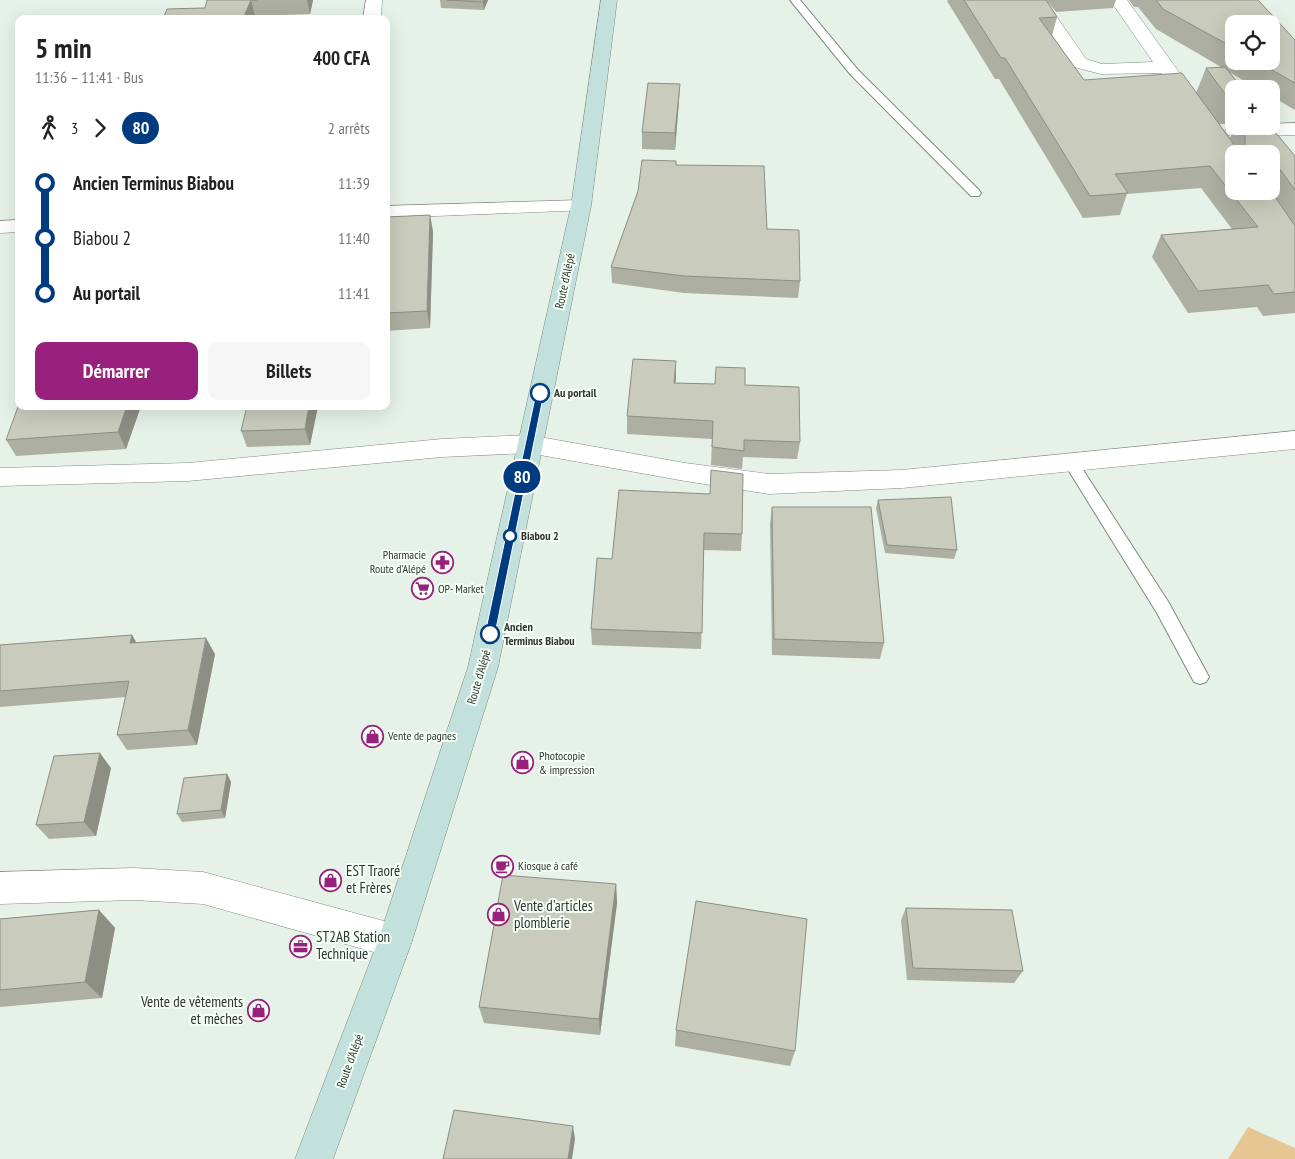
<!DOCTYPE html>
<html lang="fr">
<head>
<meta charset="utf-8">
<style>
	body { margin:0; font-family:"PT Sans Narrow",sans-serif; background:#f6f6f6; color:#222; height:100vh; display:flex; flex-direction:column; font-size:19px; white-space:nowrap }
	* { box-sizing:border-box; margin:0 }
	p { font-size:16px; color:#767676 }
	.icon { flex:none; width:28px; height:28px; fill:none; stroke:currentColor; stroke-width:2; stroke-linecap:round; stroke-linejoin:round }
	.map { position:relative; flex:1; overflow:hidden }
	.details { position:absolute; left:15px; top:15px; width:375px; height:395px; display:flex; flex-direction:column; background:#fff; border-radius:10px; box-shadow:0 5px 20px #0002 }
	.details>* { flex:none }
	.badge { padding:0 10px; border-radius:16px; font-size:18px; line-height:32px }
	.buttons { position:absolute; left:1225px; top:15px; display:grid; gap:10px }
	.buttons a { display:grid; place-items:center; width:55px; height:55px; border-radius:10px; background:#fff; box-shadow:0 5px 20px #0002; font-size:25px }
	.map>.badge { position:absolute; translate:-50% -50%; box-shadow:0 0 0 2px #fff }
	.legs { display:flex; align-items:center; gap:8px; height:55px; padding:0 20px; font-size:16px }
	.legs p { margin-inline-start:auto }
	.summary { display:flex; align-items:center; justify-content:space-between; height:85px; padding:0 20px }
	h1 { font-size:28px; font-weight:700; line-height:38px }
	.primary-button { display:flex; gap:10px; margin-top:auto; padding:10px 20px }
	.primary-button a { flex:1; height:58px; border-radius:10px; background:#98217d; color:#fff; font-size:20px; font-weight:700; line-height:58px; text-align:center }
	.primary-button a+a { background:#f6f6f6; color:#222 }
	ul { padding:0 20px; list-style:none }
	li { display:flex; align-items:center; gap:18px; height:55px; font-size:19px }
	li i { display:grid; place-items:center; width:8px; height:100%; margin:0 6px; background:currentColor }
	li i::after { content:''; width:12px; height:12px; margin:-6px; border:4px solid; border-radius:50%; background:#fff }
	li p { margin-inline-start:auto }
	li:first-child i { background:linear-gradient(#0000 50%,currentColor 0) }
	li:last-child i { background:linear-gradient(currentColor 50%,#0000 0) }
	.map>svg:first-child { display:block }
	.green { fill:#e6c794 }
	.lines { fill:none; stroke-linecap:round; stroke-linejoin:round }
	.service-casing { stroke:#7f8a80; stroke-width:2 }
	.minor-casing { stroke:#7f8a80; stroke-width:1 }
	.secondary-casing { stroke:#7f8a80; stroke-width:1 }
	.service { fill:#fff; fill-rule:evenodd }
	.minor { fill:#fff; fill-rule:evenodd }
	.secondary { fill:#c2e1dc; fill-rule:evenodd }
	.wall { fill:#adafa2; fill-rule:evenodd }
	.shaded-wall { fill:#8d8e84 }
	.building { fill:#c9cbbc; stroke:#8d8e84 }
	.line-1 { fill:#003b80; stroke:#fff }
	.stop-1-dot { fill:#fff; stroke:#003b80; stroke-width:2.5 }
	.labels { text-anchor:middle; stroke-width:4; stroke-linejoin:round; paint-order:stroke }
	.street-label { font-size:12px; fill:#313531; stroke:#f5fff6 }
	.stop-label { font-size:12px; font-weight:bold; fill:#313531; stroke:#f5fff6; text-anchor:start }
	.poi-label { font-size:12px; fill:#313531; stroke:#f5fff6; text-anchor:start }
	.near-poi-label { font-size:15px; fill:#313531; stroke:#f5fff6; text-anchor:start }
</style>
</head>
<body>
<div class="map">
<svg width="1295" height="1159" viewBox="0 0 1295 1159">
	<rect width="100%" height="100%" fill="#e6f2e7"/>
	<path class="green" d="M1248,1127L1295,1148V1159H1228Z"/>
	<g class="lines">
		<defs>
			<g id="service">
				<path d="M790,0H800L858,70L979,190L981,193L979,196H971L850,74Z"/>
				<path d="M1071,458L1076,459L1169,603L1209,677L1206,682L1200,684L1194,682L1157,613L1064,463L1066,459Z"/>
			</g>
			<g id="minor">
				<path d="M366,0H382L381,19H363Z"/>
				<path d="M1028,0H1045L1086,59L1102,64L1153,62L1110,0H1127L1238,154H1234V168L1227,166L1161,73L1101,74L1074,67Z"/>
				<path d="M1295,123V135L1235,137L1228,135L1225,131L1228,127L1234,126H1271V124Z"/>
				<path d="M581,200L588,202L591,206L588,210L386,218V206Z"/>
				<path d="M19,220V232L0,233V221Z"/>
				<path d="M1295,431V449L902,488L769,494L685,481L529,453L442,457L188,481L0,486V468L188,463L442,439L529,435L685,463L769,474L902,470Z"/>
				<path d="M134,868L203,872L395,924L407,929L412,941L407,953L395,958L203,904L134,900L0,904V872Z"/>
			</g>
			<path id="secondary" d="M601,0H617L591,206L498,667L412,941L333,1159H295L378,941L468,667L571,206Z"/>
		</defs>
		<use href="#service" class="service-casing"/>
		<use href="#minor" class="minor-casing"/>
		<use href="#secondary" class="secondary-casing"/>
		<use href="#service" class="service"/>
		<use href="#minor" class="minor"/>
		<use href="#secondary" class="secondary"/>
	</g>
	<g class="wall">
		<path d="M207,0H313L310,14L255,16L205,8Z"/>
		<path d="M440,0H488L484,10L441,8Z"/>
		<path d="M948,0H1046L1057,17L1052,36L1084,80L1196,93L1206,68L1221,67L1156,29L1138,7H1134L1129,0H1258L1295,40V110L1271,96V89H1258L1229,72L1234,89V124H1219L1230,138L1235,126H1270L1295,156V313L1263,316L1257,307L1188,313L1152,257L1161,235L1232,229L1201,188L1127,194L1120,215L1083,218L999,79H995L947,1ZM1234,24L1271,61H1234ZM1234,154H1271V191Z"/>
		<path d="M1046,0H1116L1113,8L1056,12Z"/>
		<path d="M679,101L675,150L642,149V132Z"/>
		<path d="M676,165L767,229L800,281L798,298L684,293L612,283L611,267Z"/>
		<path d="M430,215L433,232L430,328L386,331V217Z"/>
		<path d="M675,383L745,385L800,442L797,459L743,457L742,469L711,465L712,439L627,434V416Z"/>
		<path d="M141,406L126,449L16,456L6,440Z"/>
		<path d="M318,406L310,445L247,447L241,431Z"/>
		<path d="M619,490L742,534L741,551L704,550L701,649L592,645L591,629L612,559Z"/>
		<path d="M878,500L957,550L954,559L885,553L876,508Z"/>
		<path d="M772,507L884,643L880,659L772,655L770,524Z"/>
		<path d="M132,635L136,642L215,654L197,745L127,750L117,735L126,697L0,707V645Z"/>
		<path d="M111,768L96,836L49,839L36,825Z"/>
		<path d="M227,774L231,782L225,818L182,822L177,814Z"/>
		<path d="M616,884L617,903L600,1035L484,1023L479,1007Z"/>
		<path d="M906,908L1023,971L1014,983L907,980L901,920Z"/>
		<path d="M99,910L115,928L102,998L0,1007V919Z"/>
		<path d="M676,1030L795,1051L790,1066L675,1046Z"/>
	</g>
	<g class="shaded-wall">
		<path d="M251,0L255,16L254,19H243Z"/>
		<path d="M307,0H313L310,14Z"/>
		<path d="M484,0H488L484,10L483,2Z"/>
		<path d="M680,84L679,101L675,150V133Z"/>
		<path d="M430,215L433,232L430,328L427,311Z"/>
		<path d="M676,361V379L673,400L674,383Z"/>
		<path d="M127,406H141L126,449L118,432Z"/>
		<path d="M309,406H318L310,445L305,429Z"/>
		<path d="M132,635L141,651L130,643Z"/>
		<path d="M206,638L215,654L197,745L188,730Z"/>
		<path d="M100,753L111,768L96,836L84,822Z"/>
		<path d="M227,774L231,782L225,818L221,810Z"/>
		<path d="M616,884L617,903L600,1035L599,1019Z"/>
		<path d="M99,910L115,928L102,998L85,982Z"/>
		<path d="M573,1126L575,1139L572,1159H568Z"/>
	</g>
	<g class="building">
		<path d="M207,0H257H251L243,19H163L167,9L205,8Z"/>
		<path d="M447,0H484L483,2Z"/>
		<path d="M964,0H1046L1057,17L1039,18L1084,80L1182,73L1235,146L1243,148L1245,146V134L1249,133L1245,126H1270L1295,156V190L1279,168H1271V154H1234V191H1271L1295,226V292L1274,294L1268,285L1198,291L1161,235L1258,227L1210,166L1115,174L1128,193L1090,196L1005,58H1001Z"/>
		<path d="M1156,0H1258L1295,40V83L1256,61H1271V24H1234V48L1163,9Z"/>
		<path d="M1225,67L1243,89H1234V99H1229L1206,68Z"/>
		<path d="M648,83L680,84L675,133L642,132Z"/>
		<path d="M642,160L676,161V165L764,166L767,229L799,230L800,281L684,276L611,267L638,191Z"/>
		<path d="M430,215L427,311L386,313V217Z"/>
		<path d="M633,359L676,361L674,383L715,384L716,367L745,368V385L799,387L800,442L744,440V451L712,447L713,421L627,416Z"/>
		<path d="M19,404V406H127L118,432L6,440Z"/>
		<path d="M247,406H309L305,429L241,431Z"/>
		<path d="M711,470L743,474L742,534L704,533L702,633L591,629L597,558L612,559L619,490L710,494Z"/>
		<path d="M951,497L957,550L887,545L878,500Z"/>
		<path d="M772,507H871L884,643L774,639Z"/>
		<path d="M132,635L130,643L206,638L188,730L117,735L129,681L0,691V645Z"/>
		<path d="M100,753L84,822L36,825L54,756Z"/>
		<path d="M227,774L221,810L177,814L184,778Z"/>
		<path d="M503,875L616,884L599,1019L479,1007Z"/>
		<path d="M696,901L807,919L795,1051L676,1030Z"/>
		<path d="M906,908L1012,910L1023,971L913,968Z"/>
		<path d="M99,910L85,982L0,990V919Z"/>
		<path d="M454,1110L573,1126L568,1159H443Z"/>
	</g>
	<path class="line-1" d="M540,390L544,393L495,634L490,638L485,634L536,393Z"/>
	<defs>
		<symbol id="pharmacy-ring" viewBox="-11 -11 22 22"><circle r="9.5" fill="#f5fff6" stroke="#98217d" stroke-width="1.5"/><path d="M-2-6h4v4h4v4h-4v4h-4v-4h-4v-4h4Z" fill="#98217d"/></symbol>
		<symbol id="supermarket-ring" viewBox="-11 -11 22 22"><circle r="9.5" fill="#f5fff6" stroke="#98217d" stroke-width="1.5"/><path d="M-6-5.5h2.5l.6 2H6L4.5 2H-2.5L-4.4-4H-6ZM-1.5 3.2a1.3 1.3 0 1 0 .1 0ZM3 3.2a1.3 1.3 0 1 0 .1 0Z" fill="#98217d"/></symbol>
		<symbol id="shop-ring" viewBox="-11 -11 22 22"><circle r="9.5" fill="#f5fff6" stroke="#98217d" stroke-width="1.5"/><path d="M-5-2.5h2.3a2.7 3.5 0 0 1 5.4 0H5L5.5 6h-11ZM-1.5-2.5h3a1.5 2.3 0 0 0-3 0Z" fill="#98217d"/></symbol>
		<symbol id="cafe-ring" viewBox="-11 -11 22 22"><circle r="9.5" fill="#f5fff6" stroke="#98217d" stroke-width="1.5"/><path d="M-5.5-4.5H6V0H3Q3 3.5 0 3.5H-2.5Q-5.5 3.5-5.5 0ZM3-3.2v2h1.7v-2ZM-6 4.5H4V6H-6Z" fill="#98217d"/></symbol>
		<symbol id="office-ring" viewBox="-11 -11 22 22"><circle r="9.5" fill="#f5fff6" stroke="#98217d" stroke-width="1.5"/><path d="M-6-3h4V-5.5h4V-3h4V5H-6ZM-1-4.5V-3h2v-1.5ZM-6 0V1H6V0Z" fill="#98217d"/></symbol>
	</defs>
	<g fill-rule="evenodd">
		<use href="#pharmacy-ring" x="430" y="550" width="25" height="25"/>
		<use href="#supermarket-ring" x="410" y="576" width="25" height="25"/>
		<use href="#shop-ring" x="360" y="724" width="25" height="25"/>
		<use href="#shop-ring" x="510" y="750" width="25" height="25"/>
		<use href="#cafe-ring" x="490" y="854" width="25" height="25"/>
		<use href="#shop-ring" x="318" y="868" width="25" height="25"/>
		<use href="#shop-ring" x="486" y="902" width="25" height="25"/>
		<use href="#office-ring" x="288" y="934" width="25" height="25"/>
		<use href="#shop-ring" x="246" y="998" width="25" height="25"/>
	</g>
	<g class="stop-1-dot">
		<circle cx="540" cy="393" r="9"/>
		<circle cx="510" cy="536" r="6"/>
		<circle cx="490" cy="634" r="9"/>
	</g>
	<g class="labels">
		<g class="street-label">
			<text transform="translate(565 281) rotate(-78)" y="4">Route d'Alépé</text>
			<text transform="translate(479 677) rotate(-74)" y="4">Route d'Alépé</text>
			<text transform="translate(350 1061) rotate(-70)" y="4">Route d'Alépé</text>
		</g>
		<g class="stop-label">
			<text x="554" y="397">Au portail</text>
			<text x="521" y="540">Biabou 2</text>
			<text x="504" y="631">Ancien<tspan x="504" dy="14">Terminus Biabou</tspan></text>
		</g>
		<g class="poi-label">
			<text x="426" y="559" text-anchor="end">Pharmacie<tspan x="426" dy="14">Route d'Alépé</tspan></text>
			<text x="438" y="593">OP- Market</text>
			<text x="388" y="740">Vente de pagnes</text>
			<text x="539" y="760">Photocopie<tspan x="539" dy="14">&amp; impression</tspan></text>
			<text x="518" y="870">Kiosque à café</text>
		</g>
		<g class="near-poi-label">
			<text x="346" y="876">EST Traoré<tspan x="346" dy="17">et Frères</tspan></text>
			<text x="514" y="911">Vente d'articles<tspan x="514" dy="17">plomblerie</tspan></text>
			<text x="316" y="942">ST2AB Station<tspan x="316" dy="17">Technique</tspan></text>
			<text x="243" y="1007" text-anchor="end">Vente de vêtements<tspan x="243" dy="17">et mèches</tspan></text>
		</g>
	</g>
</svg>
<div class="buttons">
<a><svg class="icon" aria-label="locate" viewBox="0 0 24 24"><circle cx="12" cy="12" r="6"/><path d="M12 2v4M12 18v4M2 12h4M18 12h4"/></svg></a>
<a>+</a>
<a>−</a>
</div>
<b class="badge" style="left:522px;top:477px;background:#003b80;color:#fff">80</b>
<section class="details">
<div class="summary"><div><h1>5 min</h1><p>11:36 – 11:41 · Bus</p></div><b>400 CFA</b></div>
<div class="legs"><svg class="icon" aria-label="walk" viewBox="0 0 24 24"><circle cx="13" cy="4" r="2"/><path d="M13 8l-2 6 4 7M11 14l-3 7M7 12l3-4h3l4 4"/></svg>3<svg class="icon" aria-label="forward" viewBox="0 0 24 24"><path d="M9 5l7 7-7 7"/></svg><b class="badge" style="background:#003b80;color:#fff">80</b><p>2 arrêts</p></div>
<ul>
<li><i style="color:#003b80"></i><b>Ancien Terminus Biabou</b><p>11:39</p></li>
<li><i style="color:#003b80"></i><span>Biabou 2</span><p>11:40</p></li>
<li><i style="color:#003b80"></i><b>Au portail</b><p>11:41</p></li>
</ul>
<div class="primary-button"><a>Démarrer</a><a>Billets</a></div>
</section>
</div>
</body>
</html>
